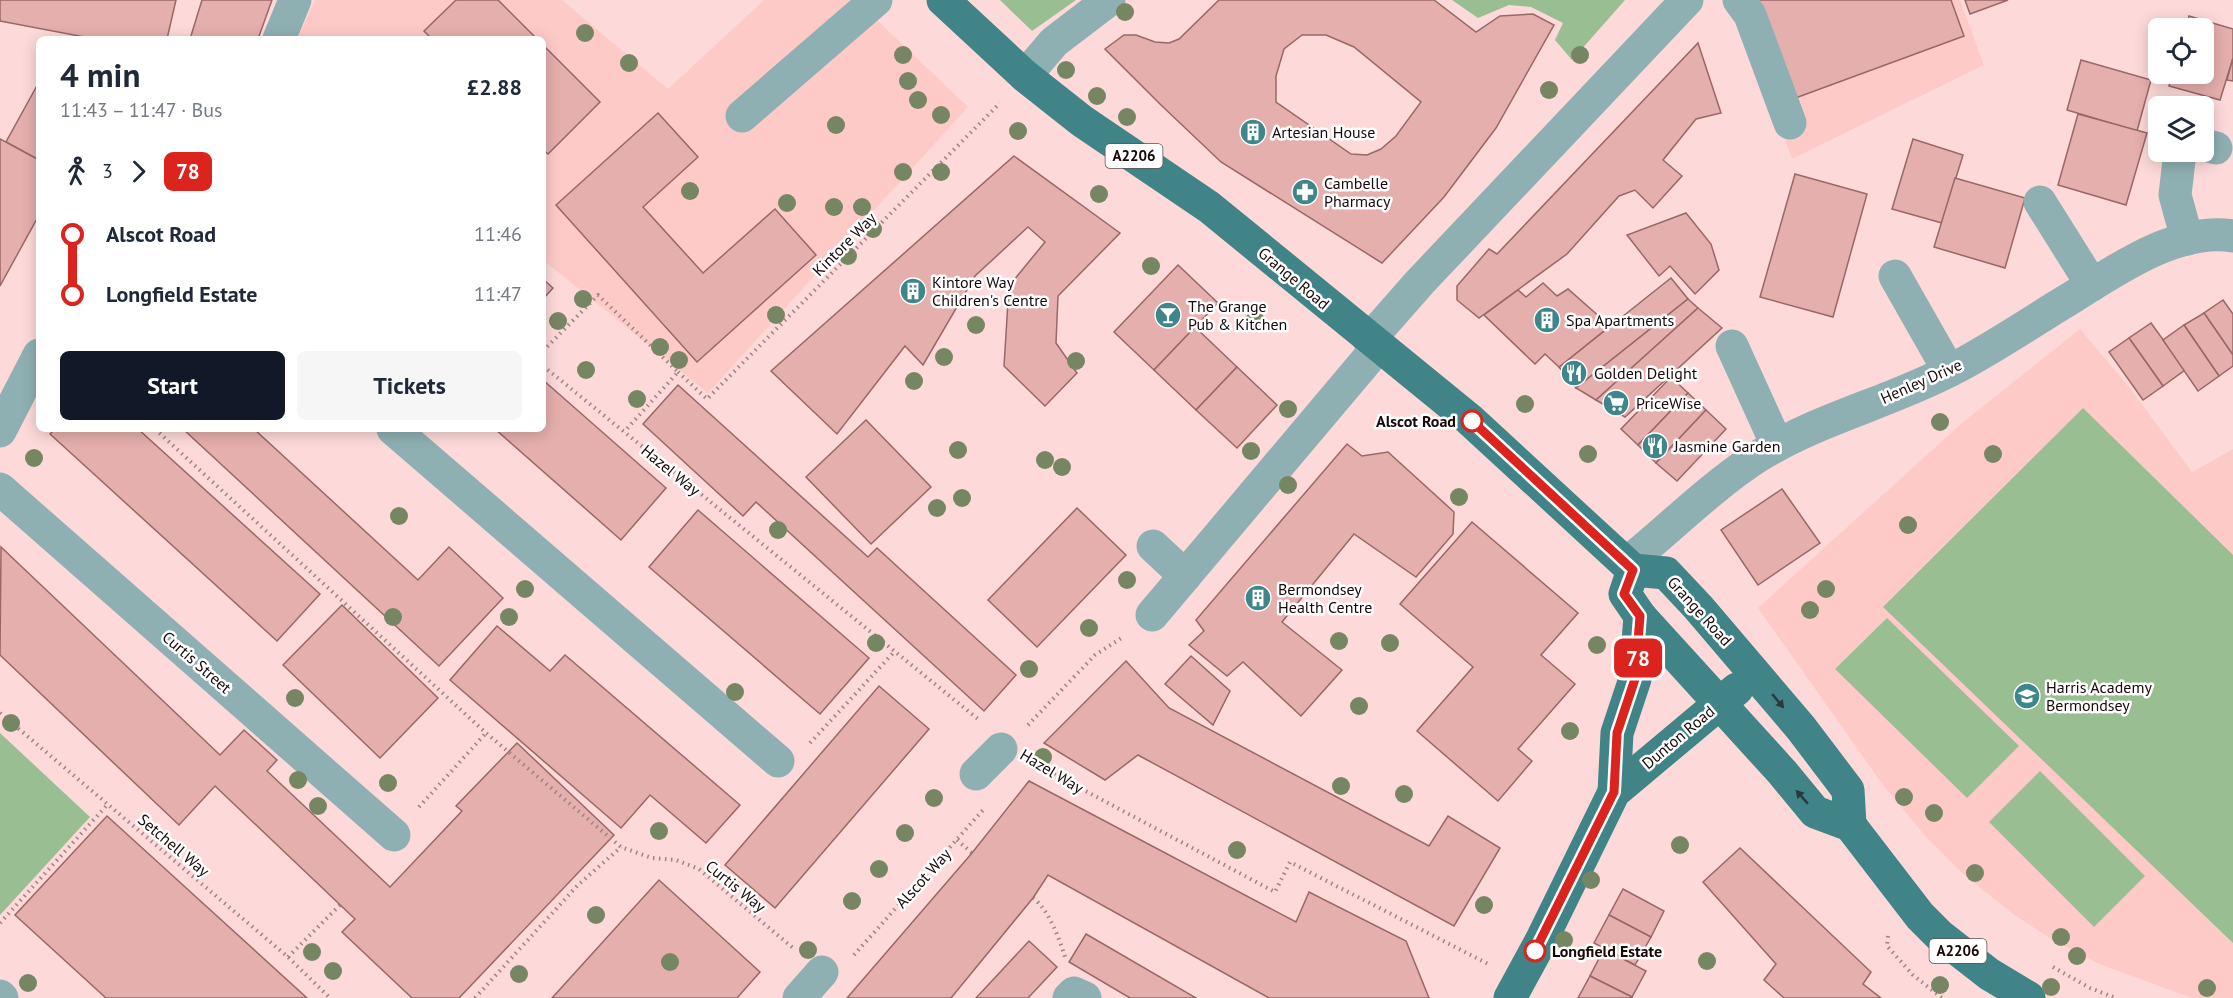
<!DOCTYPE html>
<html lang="en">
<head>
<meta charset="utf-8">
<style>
	body { margin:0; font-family:"PT Sans",sans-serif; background:#f6f6f7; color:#1f2937; height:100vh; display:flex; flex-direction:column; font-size:22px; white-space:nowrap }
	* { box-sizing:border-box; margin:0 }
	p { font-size:20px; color:#747a83 }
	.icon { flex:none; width:33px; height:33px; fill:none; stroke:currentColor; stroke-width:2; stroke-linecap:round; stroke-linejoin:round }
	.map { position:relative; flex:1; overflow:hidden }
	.sheet { position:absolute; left:36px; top:36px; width:510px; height:396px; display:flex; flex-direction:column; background:#fff; border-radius:9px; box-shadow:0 3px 15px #0003 }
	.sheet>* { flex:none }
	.badge { padding:0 12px; border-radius:9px; font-size:21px; line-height:39px }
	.tools { position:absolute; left:2148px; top:18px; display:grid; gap:12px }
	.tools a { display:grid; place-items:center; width:66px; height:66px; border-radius:9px; background:#fff; box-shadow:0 3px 15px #0003; font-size:30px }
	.map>.badge { position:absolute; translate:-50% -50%; box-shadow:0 0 0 3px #fff }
	.legs { display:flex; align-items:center; gap:9px; height:66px; padding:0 24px; font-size:20px }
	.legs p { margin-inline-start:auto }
	.summary { display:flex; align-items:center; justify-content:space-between; height:102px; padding:0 24px }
	h1 { font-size:33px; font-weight:800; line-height:45px }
	.button { display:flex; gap:12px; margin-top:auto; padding:12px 24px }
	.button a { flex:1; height:69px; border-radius:9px; background:#111827; color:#fff; font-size:24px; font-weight:800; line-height:69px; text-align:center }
	.button a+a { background:#f6f6f7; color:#1f2937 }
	ul { padding:0 24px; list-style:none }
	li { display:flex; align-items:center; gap:21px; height:60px; font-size:22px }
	li i { display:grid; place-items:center; width:9px; height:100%; margin:0 8px; background:currentColor }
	li i::after { content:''; width:15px; height:15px; margin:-8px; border:4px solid; border-radius:50%; background:#fff }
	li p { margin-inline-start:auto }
	li:first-child i { background:linear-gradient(#0000 50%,currentColor 0) }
	li:last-child i { background:linear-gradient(currentColor 50%,#0000 0) }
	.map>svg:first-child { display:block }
	.built { fill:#fecac8 }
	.green { fill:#99be92 }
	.building { fill:#e5afad; stroke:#996766; stroke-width:1.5; fill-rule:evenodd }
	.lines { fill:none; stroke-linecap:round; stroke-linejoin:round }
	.path { stroke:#9f8383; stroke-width:4; stroke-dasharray:1.5 4.5; stroke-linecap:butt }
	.minor { stroke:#8fb0b2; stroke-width:33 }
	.major { stroke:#408488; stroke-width:33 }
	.tree { fill:#778662 }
	.oneway { fill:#293a3b }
	.line-1-casing { stroke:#fff; stroke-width:14 }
	.line-1 { stroke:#dc241f; stroke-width:9 }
	.stop-1-dot { fill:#fff; stroke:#dc241f; stroke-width:3 }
	.labels { text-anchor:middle; stroke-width:5; stroke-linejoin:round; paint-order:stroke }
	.shield { fill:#fff; stroke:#5e5252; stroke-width:1.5 }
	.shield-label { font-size:15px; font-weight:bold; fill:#190808 }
	.poi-label { font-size:16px; fill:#190808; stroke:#fff; text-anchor:start }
	.street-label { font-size:16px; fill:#190808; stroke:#fff }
	.stop-label { font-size:16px; font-weight:bold; fill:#190808; stroke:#fff; text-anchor:end }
</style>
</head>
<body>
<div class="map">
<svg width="2233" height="998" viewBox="0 0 2233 998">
	<rect width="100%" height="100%" fill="#fddad9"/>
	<g class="built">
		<path d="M315,0H562L668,89L764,0H856L968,107L708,393L543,260V39H297Z"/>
		<path d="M1734,0H1960L1984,65L1792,159Z"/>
		<path d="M2080,329L2129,387L2192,472L2233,449V998H2192L2099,964L2051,939L2013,914L1963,874L1926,837L1883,785L1758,608L1962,423Z"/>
	</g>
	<g class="green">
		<path d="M1000,0H1076L1032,31Z"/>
		<path d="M1452,0H1625L1572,60L1555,40L1563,23L1531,7L1509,5L1478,18Z"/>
		<path d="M2083,408L2233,555V943L1883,607Z"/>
		<path d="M1887,618L2019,746L1967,798L1835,669Z"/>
		<path d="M0,733L90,817L0,915Z"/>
		<path d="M2040,771L2145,876L2094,927L1989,822Z"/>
	</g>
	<g class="building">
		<path d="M0,0H176L167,39H95L0,21Z"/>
		<path d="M202,0H272L258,39H190Z"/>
		<path d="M456,0H498L537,39H432L424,31Z"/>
		<path d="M1219,0H1434L1476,32L1500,16L1533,14L1554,25L1496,128L1444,197L1382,263L1221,162L1161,105L1105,49L1124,35H1136L1155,42L1169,43L1179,39ZM1302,35H1326L1354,47L1421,102L1396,136L1381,149L1367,155L1351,154L1276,102V76L1284,49Z"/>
		<path d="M1753,0H1951L1964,36L1790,100Z"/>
		<path d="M1965,0H2008L1970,14Z"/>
		<path d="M2189,16L2233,29V58L2220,100L2169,86L2172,74H2204V28H2186Z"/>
		<path d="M1698,43L1721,113L1696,119L1663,160L1682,176L1653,208L1635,190L1619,196L1567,254L1479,318L1457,300V286L1489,249L1497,254Z"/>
		<path d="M543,45L600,102L548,154L543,150Z"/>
		<path d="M2233,58V81L2227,80Z"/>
		<path d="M2081,60L2151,80L2137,131L2067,110Z"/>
		<path d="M39,82V160L6,142Z"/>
		<path d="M658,113L698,157L643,207L703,273L775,209L816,255L697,362L556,205Z"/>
		<path d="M2078,114L2147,133L2126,205L2058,185Z"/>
		<path d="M0,139L39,160V215L0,286Z"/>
		<path d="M1913,139L1963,155L1942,223L1892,209Z"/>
		<path d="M1014,156L1120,233L1058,296L1056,343L1077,373L1045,406L1004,366L1009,286L1045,242L1028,227L975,276L923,365L905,346L837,434L771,371Z"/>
		<path d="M1795,174L1867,194L1833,317L1760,297Z"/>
		<path d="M1955,178L2025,198L2005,268L1934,247Z"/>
		<path d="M1686,213L1711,244L1719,270L1695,294L1670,266L1659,276L1627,235Z"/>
		<path d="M1178,265L1218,303L1154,370L1114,332Z"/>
		<path d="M1671,278L1688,299L1576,388L1559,367Z"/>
		<path d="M543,279L553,288L543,299Z"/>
		<path d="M1543,283L1557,296L1568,289L1610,326L1559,367L1545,354L1535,364L1484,315L1518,290L1526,297Z"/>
		<path d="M1688,299L1698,308L1596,400L1576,388Z"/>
		<path d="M2223,300L2233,314V355L2204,313Z"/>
		<path d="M1698,308L1722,328L1625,417L1596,400Z"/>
		<path d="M2204,313L2233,355V366L2219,376L2184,325Z"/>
		<path d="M2151,323L2185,370L2163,386L2129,338Z"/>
		<path d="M2184,325L2219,376L2198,391L2163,340Z"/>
		<path d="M1195,327L1237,367L1196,410L1154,370Z"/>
		<path d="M2129,338L2163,386L2143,400L2109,352Z"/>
		<path d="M1237,367L1277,405L1237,448L1196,410Z"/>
		<path d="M1671,377L1688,393L1638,445L1621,429Z"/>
		<path d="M543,380L666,488L621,540L495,429H543Z"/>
		<path d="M678,385L868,557L877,548L1016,675L984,711L756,502L743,516L643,424Z"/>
		<path d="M1688,393L1706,410L1656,463L1638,445Z"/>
		<path d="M1706,410L1726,429L1677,481L1656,463Z"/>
		<path d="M866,420L931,487L871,544L806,477Z"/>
		<path d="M55,429H138L320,594L277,641L50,434Z"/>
		<path d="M183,429H254L418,580L449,547L503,598L439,666Z"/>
		<path d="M1347,444L1362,456L1388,452L1454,512L1453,534L1416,577L1354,534L1282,622L1342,670L1301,716L1243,662L1227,676L1189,645L1204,631L1196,620Z"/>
		<path d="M1782,489L1820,543L1758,585L1721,530Z"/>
		<path d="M1077,508L1126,555L1037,647L988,600Z"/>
		<path d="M698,510L869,658L820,714L649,567Z"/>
		<path d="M1472,522L1578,613L1541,655L1575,684L1518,749L1532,761L1498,801L1417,731L1473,667L1400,604Z"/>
		<path d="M1,547L220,755L244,730L277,760L267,771L390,887L462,811L456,806L517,743L614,835L459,998H412L342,932L355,919L215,786L179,825L0,655Z"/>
		<path d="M342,605L438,698L380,758L283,665Z"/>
		<path d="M497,626L550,671L565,655L740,805L706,843L650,795L621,828L450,680Z"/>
		<path d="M1191,656L1230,691L1213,725L1165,684Z"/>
		<path d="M1126,661L1169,708L1429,846L1448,816L1500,848L1454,926L1138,755L1105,780L1044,743Z"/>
		<path d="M879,686L929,729L775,908L725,865Z"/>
		<path d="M1029,781L1296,922L1309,892L1406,941L1429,998H1269L1048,875L1033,898L951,998H847L972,853Z"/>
		<path d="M107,816L307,998H106L15,915Z"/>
		<path d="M1740,848L1871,972L1863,984L1881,998H1784L1764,980L1776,964L1703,882Z"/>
		<path d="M659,880L760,972L737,998H552Z"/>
		<path d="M1623,889L1664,911L1651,937L1609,915Z"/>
		<path d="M1609,915L1651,937L1635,965L1594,943Z"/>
		<path d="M1086,934L1196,998H1130L1069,962Z"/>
		<path d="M1029,941L1057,967L1028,998H976Z"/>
		<path d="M1604,949L1646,971L1632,997L1590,976Z"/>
		<path d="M1590,976L1632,997L1631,998H1578Z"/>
	</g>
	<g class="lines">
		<g class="path">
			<path d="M543,351L598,295L678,372L624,432"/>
			<path d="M543,366L978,719"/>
			<path d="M678,372L707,399L1000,103"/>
			<path d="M155,429L486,733L621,847L652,858L676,860L699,869L793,948"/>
			<path d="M0,713L288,957L330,998"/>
			<path d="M1028,725L1095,655L1123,637"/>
			<path d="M810,743L895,651"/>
			<path d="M1033,763L1275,892L1290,862L1488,964"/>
			<path d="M419,807L486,733"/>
			<path d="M957,840L972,853"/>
			<path d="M1033,898C1049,910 1059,938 1065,957"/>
			<path d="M0,923L108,804"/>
			<path d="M1888,936L1887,946L1913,975L1942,998"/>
			<path d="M854,955L983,810"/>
			<path d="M288,957L340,905"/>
			<path d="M2053,967L2090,988L2116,998"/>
			<path d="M475,998L577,886L621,847"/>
		</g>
		<g class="minor">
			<path d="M1739,0L1750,15L1790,123"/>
			<path d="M279,39L295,0"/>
			<path d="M1025,76L1054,42L1109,0"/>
			<path d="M742,116L876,0"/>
			<path d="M2204,145L2216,148"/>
			<path d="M2180,152L2175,195L2187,239"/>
			<path d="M2040,202L2092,285"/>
			<path d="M1895,276L1949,371"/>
			<path d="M1369,340L1420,282L1687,0"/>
			<path d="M1732,346L1777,445"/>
			<path d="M393,429L778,761"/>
			<path d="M0,431L39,355"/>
			<path d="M0,489L394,835"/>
			<path d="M1153,546L1185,576"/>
			<path d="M1627,563C1669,529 1712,486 1757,457C1817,419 1888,403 1951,370C1992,349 2031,322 2071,298C2116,270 2177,227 2233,236"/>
			<path d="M1152,615L1378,347"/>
			<path d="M976,774L1001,749"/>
			<path d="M0,996L2,998"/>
			<path d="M799,998L822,972"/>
			<path d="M1069,998L1074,993L1085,998"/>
		</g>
		<g class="major">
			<path d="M943,0L1025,76L1082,121L1209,207L1469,419L1633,570L1666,573L1698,607L1801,728L1848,790L1850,825"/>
			<path d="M1633,570L1625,594L1640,616L1782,772L1815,812L1850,825L1920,916L1939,935L1989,974L2029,998"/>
			<path d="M1614,792L1617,733L1635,679L1640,616"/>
			<path d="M1510,998L1541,941L1614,792L1737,689"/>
		</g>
	</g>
	<g class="tree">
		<circle cx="1125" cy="12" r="9"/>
		<circle cx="585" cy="33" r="9"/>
		<circle cx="903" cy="55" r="9"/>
		<circle cx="1580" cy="55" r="9"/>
		<circle cx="629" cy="63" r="9"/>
		<circle cx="1066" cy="70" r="9"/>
		<circle cx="908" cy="81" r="9"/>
		<circle cx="1549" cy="90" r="9"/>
		<circle cx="1097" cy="96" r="9"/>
		<circle cx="918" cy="100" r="9"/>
		<circle cx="941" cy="115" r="9"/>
		<circle cx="1127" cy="117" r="9"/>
		<circle cx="836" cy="125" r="9"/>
		<circle cx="1018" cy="131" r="9"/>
		<circle cx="903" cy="172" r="9"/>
		<circle cx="941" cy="172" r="9"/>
		<circle cx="690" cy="191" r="9"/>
		<circle cx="1099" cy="194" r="9"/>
		<circle cx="787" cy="203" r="9"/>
		<circle cx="834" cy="207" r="9"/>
		<circle cx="862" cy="207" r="9"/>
		<circle cx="873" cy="229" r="9"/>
		<circle cx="848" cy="256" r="9"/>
		<circle cx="1151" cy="266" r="9"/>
		<circle cx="583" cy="299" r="9"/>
		<circle cx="776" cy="315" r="9"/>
		<circle cx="1255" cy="319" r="9"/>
		<circle cx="558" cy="321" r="9"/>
		<circle cx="976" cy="325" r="9"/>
		<circle cx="660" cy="347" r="9"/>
		<circle cx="944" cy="357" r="9"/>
		<circle cx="679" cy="360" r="9"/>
		<circle cx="1076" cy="361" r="9"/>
		<circle cx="586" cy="370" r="9"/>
		<circle cx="914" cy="381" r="9"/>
		<circle cx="637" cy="399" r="9"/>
		<circle cx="1525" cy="404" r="9"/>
		<circle cx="1288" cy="409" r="9"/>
		<circle cx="1940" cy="422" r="9"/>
		<circle cx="958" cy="450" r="9"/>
		<circle cx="1251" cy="451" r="9"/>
		<circle cx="1588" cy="454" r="9"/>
		<circle cx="1993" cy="454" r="9"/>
		<circle cx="34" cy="458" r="9"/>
		<circle cx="1045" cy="460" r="9"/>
		<circle cx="1062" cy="467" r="9"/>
		<circle cx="1288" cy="485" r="9"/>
		<circle cx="1459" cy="497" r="9"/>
		<circle cx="962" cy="498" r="9"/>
		<circle cx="937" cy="508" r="9"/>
		<circle cx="399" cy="516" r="9"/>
		<circle cx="1908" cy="525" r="9"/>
		<circle cx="778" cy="530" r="9"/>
		<circle cx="1127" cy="580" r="9"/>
		<circle cx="525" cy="589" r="9"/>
		<circle cx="1826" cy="589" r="9"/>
		<circle cx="1810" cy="610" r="9"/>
		<circle cx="393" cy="617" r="9"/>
		<circle cx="509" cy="617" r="9"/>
		<circle cx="1089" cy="628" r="9"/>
		<circle cx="1339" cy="641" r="9"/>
		<circle cx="876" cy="643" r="9"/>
		<circle cx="1390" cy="643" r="9"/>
		<circle cx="1597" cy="645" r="9"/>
		<circle cx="1029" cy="669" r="9"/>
		<circle cx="735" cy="692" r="9"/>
		<circle cx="295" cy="698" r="9"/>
		<circle cx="1359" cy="706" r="9"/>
		<circle cx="11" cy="723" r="9"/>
		<circle cx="1570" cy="731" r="9"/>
		<circle cx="1043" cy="757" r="9"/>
		<circle cx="298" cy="780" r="9"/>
		<circle cx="388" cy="783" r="9"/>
		<circle cx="1341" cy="786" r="9"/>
		<circle cx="1404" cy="794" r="9"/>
		<circle cx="1904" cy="797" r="9"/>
		<circle cx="934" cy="798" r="9"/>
		<circle cx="318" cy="806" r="9"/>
		<circle cx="1934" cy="813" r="9"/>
		<circle cx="659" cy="831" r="9"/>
		<circle cx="905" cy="833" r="9"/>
		<circle cx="1680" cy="845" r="9"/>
		<circle cx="1237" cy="850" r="9"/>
		<circle cx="879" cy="869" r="9"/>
		<circle cx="1975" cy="873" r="9"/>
		<circle cx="1591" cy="880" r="9"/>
		<circle cx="852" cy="901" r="9"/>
		<circle cx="1484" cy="905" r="9"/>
		<circle cx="596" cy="915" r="9"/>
		<circle cx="2061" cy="937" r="9"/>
		<circle cx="1564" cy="940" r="9"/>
		<circle cx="808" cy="950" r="9"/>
		<circle cx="312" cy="952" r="9"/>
		<circle cx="2077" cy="956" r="9"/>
		<circle cx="1707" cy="961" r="9"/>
		<circle cx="670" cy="962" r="9"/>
		<circle cx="333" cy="971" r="9"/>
		<circle cx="519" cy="974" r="9"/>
		<circle cx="28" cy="983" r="9"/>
		<circle cx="1940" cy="985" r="9"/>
		<circle cx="2051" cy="987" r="9"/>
		<circle cx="2207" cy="988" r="9"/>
	</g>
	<defs><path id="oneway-solid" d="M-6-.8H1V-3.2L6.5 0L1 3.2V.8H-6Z" transform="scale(1.5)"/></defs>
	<g class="oneway">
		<use href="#oneway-solid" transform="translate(1778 701) rotate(50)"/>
		<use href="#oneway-solid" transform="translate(1802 797) rotate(-131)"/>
	</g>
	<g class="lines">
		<defs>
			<path id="line-1" d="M1472,421L1633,570L1624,594L1640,616L1635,679L1617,733L1614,792L1535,951"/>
		</defs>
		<use href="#line-1" class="line-1-casing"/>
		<use href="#line-1" class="line-1"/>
	</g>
	<defs>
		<symbol id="building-disc" viewBox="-11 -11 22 22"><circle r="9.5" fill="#3e868a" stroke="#fff"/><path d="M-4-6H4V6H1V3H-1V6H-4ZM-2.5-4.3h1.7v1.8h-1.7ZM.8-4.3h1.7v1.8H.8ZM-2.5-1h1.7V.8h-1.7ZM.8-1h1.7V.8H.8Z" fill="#fff"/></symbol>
		<symbol id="pharmacy-disc" viewBox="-11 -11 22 22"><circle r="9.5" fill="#3e868a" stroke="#fff"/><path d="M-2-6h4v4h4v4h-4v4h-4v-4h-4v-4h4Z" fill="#fff"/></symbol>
		<symbol id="bar-disc" viewBox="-11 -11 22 22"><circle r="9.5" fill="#3e868a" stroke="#fff"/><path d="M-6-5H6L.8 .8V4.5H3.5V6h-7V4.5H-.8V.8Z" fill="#fff"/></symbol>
		<symbol id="restaurant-disc" viewBox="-11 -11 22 22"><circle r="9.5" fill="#3e868a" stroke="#fff"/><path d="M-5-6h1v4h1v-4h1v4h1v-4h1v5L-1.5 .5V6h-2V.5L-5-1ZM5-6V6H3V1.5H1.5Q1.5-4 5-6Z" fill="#fff"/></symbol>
		<symbol id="supermarket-disc" viewBox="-11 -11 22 22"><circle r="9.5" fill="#3e868a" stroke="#fff"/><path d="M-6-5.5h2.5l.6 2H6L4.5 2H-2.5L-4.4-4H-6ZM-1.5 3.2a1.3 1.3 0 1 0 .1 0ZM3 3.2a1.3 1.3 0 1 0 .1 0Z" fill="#fff"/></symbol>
		<symbol id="school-disc" viewBox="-11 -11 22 22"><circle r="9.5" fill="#3e868a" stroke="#fff"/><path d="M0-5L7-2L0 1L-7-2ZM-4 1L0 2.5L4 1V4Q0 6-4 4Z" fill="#fff"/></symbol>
	</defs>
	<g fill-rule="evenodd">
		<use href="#building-disc" x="1238" y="117" width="30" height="30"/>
		<use href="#pharmacy-disc" x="1290" y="177" width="30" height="30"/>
		<use href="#building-disc" x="898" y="276" width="30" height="30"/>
		<use href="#bar-disc" x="1153" y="300" width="30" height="30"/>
		<use href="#building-disc" x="1532" y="305" width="30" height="30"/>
		<use href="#restaurant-disc" x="1559" y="358" width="30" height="30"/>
		<use href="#supermarket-disc" x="1601" y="388" width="30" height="30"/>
		<use href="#restaurant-disc" x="1640" y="431" width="30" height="30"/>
		<use href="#building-disc" x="1243" y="583" width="30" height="30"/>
		<use href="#school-disc" x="2012" y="681" width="30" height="30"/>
	</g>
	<g class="stop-1-dot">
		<circle cx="1472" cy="421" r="10"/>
		<circle cx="1535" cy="951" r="10"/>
	</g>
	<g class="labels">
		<g class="shield">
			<rect x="1105.5" y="144" width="57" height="24" rx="4.5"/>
			<rect x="1929.5" y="939" width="57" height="24" rx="4.5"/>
		</g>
		<g class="shield-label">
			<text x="1134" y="161">A2206</text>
			<text x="1958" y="956">A2206</text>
		</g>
		<g class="poi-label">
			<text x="1272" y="138">Artesian House</text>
			<text x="1324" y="189">Cambelle<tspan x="1324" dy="18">Pharmacy</tspan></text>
			<text x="932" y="288">Kintore Way<tspan x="932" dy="18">Children's Centre</tspan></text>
			<text x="1188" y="312">The Grange<tspan x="1188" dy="18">Pub &amp; Kitchen</tspan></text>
			<text x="1566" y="326">Spa Apartments</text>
			<text x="1594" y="379">Golden Delight</text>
			<text x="1636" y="409">PriceWise</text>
			<text x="1674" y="452">Jasmine Garden</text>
			<text x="1278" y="595">Bermondsey<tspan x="1278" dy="18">Health Centre</tspan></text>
			<text x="2046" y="693">Harris Academy<tspan x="2046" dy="18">Bermondsey</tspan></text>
		</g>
		<g class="street-label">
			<text transform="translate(844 244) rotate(-45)" y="6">Kintore Way</text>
			<text transform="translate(1294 278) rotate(40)" y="6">Grange Road</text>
			<text transform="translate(1921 381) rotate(-24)" y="6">Henley Drive</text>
			<text transform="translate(671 470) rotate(39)" y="6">Hazel Way</text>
			<text transform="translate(1700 611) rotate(48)" y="6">Grange Road</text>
			<text transform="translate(197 662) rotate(41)" y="6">Curtis Street</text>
			<text transform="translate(1678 737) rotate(-40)" y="6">Dunton Road</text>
			<text transform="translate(1052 771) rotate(31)" y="6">Hazel Way</text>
			<text transform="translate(174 845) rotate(40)" y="6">Setchell Way</text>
			<text transform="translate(923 878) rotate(-48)" y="6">Alscot Way</text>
			<text transform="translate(736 886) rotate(39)" y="6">Curtis Way</text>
		</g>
		<g class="stop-label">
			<text x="1456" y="427">Alscot Road</text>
			<text x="1552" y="957" text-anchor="start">Longfield Estate</text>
		</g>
	</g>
</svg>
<div class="tools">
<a><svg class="icon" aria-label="locate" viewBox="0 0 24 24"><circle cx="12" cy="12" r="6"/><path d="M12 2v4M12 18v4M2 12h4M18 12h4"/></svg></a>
<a><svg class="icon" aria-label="layers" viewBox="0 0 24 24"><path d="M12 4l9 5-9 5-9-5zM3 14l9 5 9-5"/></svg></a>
</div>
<b class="badge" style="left:1638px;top:658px;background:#dc241f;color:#fff">78</b>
<section class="sheet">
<div class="summary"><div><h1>4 min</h1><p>11:43 – 11:47 · Bus</p></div><b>£2.88</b></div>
<div class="legs"><svg class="icon" aria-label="walk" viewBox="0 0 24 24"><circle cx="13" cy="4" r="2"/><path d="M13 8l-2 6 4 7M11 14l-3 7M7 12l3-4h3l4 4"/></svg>3<svg class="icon" aria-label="forward" viewBox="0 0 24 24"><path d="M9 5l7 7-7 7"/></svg><b class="badge" style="background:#dc241f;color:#fff">78</b></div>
<ul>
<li><i style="color:#dc241f"></i><b>Alscot Road</b><p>11:46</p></li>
<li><i style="color:#dc241f"></i><b>Longfield Estate</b><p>11:47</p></li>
</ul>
<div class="button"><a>Start</a><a>Tickets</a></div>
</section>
</div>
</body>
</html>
